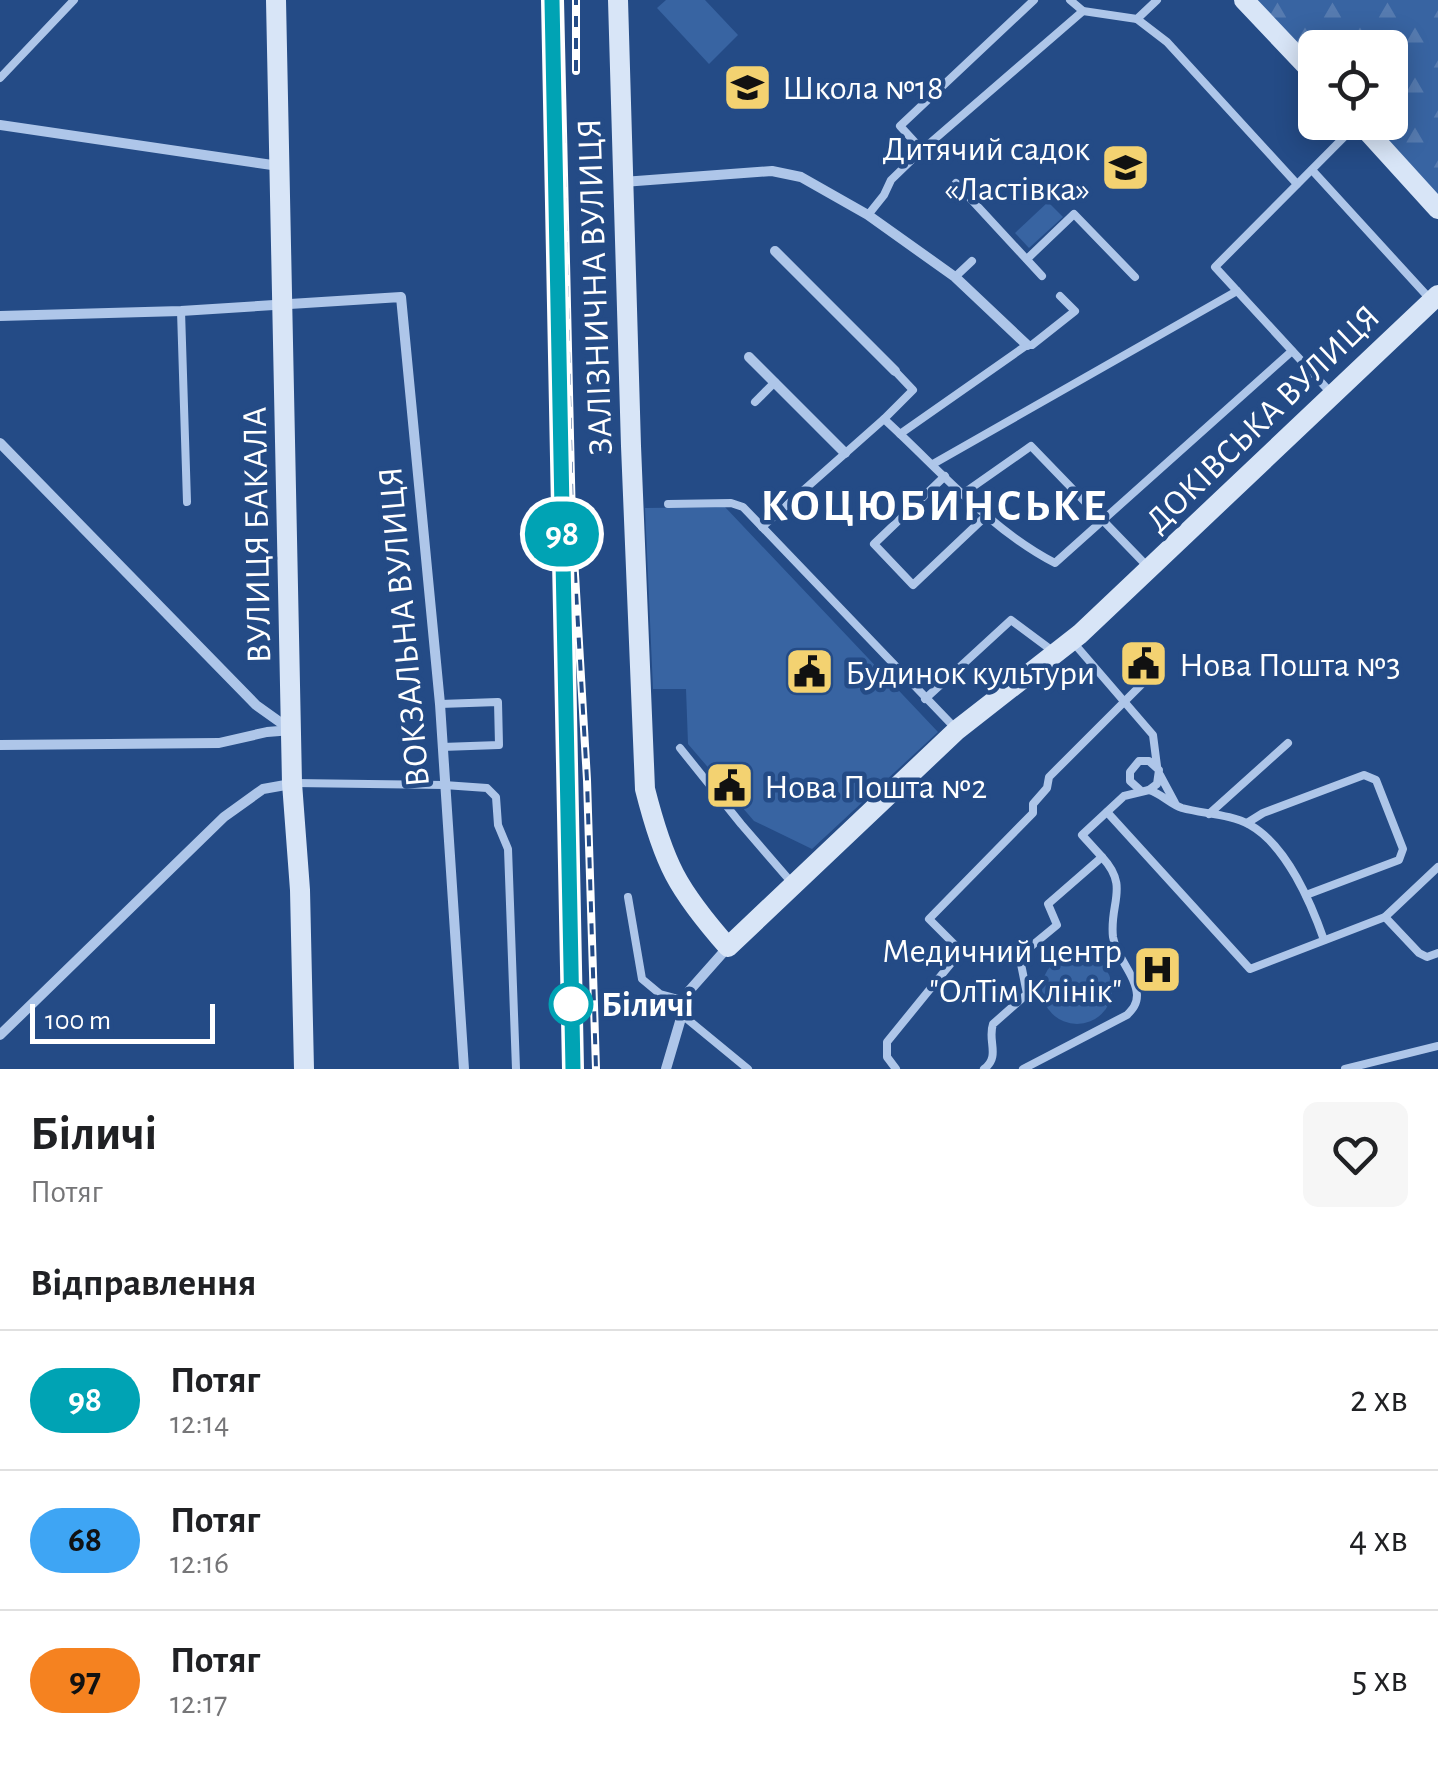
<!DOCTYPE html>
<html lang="uk">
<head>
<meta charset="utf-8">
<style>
	body { margin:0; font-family:"Alegreya Sans",sans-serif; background:#f6f6f6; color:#202124; height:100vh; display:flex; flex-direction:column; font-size:38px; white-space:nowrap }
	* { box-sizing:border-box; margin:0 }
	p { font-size:32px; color:#757577 }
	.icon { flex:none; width:55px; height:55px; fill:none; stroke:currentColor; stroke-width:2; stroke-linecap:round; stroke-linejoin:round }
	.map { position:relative; height:1069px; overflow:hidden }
	.sheet { display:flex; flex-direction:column; background:#fff; flex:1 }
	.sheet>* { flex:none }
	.badge { padding:0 20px; border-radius:32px; font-size:35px; line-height:65px }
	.fabs { position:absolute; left:1298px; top:30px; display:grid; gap:20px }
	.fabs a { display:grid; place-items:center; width:110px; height:110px; border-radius:15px; background:#fff; box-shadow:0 5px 25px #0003; font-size:50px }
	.scale { position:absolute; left:30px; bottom:25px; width:185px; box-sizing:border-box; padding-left:10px; border:5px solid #fff; border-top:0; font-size:28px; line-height:35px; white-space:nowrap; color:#fff; -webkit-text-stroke:8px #244b86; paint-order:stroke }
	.map>.badge { position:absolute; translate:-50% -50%; box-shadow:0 0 0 5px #fff }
	h2 { padding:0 30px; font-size:38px; line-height:90px }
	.round { display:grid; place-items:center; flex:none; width:105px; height:105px; border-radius:15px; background:#f6f6f6 }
	.head { display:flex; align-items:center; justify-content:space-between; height:170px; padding:0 30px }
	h1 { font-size:48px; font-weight:700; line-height:75px }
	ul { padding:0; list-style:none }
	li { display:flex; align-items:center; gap:30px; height:140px; padding:0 30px; border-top:2px solid #e0e0e0 }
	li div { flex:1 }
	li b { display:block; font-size:38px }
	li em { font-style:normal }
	li .badge { min-width:110px; font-weight:700; text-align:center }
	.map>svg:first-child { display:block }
	.green { fill:#3864a2 }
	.forest { fill:url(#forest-firs) }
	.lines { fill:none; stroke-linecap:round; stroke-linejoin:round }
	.lane { stroke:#aec6e9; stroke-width:8 }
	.street { stroke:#aec6e9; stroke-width:10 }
	.secondary { stroke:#d8e5f7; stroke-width:20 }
	.rail-casing { stroke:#fff; stroke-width:8 }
	.rail { stroke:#244b86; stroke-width:4; stroke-dasharray:11; stroke-linecap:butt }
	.line-casing { stroke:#fff; stroke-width:22 }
	.line { stroke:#00a3b4; stroke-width:15 }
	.stop-dot { fill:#fff; stroke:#00a3b4; stroke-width:5 }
	.labels { text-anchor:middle; stroke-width:9; stroke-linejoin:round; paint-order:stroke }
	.poi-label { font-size:35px; fill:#fff; stroke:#244b86; text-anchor:start }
	.street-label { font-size:35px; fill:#fff; stroke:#244b86 }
	.stop-label { font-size:35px; font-weight:bold; fill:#fff; stroke:#244b86; text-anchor:start }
	.district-label { font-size:45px; font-weight:bold; letter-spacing:2.5px; fill:#fff; stroke:#244b86 }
</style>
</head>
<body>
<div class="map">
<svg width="1438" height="1069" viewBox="0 0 1438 1069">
	<defs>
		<pattern id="forest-firs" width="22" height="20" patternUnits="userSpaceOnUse" patternTransform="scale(2.5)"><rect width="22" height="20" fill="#3864a2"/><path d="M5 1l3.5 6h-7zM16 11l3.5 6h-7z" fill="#567bb0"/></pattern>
	</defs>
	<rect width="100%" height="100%" fill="#244b86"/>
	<g class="green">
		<path d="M666,0H705L738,35L709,64L657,8Z"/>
		<path d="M1048,202L1063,217L1029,248L1015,233Z"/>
		<path d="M725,507L938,732L812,849L754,821L688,744L686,689H653L645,508Z"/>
		<circle cx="1077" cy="989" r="35"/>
	</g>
	<path class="forest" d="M1253,0H1438V197L1368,123L1390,122V48H1315V66Z"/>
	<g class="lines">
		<g class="lane">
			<path d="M1070,0L1083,11L1137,19L1157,0"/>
			<path d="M1137,19L1167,42L1297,184"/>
			<path d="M0,78L74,0"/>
			<path d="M922,150L900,126L1034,0"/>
			<path d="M1312,170L1430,299"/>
			<path d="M956,183L1042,276"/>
			<path d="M868,215L884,195L891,180L922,150L1083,11"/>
			<path d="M1027,259L1074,214L1135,277"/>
			<path d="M955,277L972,261"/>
			<path d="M181,311L187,502"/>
			<path d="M1331,393L1215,267L1359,122"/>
			<path d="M755,402L775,382"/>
			<path d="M884,419L913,390L895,371"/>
			<path d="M900,434L1027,345H1032L1075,311L1060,296"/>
			<path d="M933,464L1237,291"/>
			<path d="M945,476L874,544L913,585L987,515"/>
			<path d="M964,493L1031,446L1147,566"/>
			<path d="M668,504L731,503L743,507L957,730"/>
			<path d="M762,527L884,419C938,468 989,529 1055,563L1292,351"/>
			<path d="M1072,641L1153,735L1157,766"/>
			<path d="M925,699L1011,620L1054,652"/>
			<path d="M440,704L498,702L499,745L442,747"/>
			<path d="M680,748L741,824L792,883"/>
			<path d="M1160,775L1175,803"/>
			<path d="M294,783L444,785L487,788L496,797L498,825L508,849L516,1069"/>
			<path d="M1149,790C1162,794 1170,804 1182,808C1204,814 1230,814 1250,825C1286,845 1311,903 1324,940"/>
			<path d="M1107,812L1250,969L1385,917L1438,867"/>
			<path d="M1209,814L1288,743"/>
			<path d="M1247,823L1263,813L1364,775L1376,780L1403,849L1399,860L1306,895"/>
			<path d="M628,897L642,979L660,994L686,1001"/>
			<path d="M1385,917L1419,953L1427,957L1438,953"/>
			<path d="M681,1014L748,1069"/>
			<path d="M896,1069L887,1057V1042L961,951L929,919L1033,813V804L1047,788L1049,777L1160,666"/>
			<path d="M984,1069C1001,1056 987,1041 993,1024L1027,994L1020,959L1023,953L1057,925L1048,904L1102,857L1082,835L1124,796L1149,790L1157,784L1159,770L1149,761H1139L1130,772V781L1140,790"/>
			<path d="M1023,1069L1127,1015C1133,1009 1137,1004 1137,995C1136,975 1116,957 1113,937C1109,903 1130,887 1102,857"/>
			<path d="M1345,1069L1438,1046"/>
		</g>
		<g class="street">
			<path d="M0,125L279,166"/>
			<path d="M623,182L772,171L801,177L868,215L955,277L1027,345"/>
			<path d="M775,251L895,371"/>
			<path d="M0,316L181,311L401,297L440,704L464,1069"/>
			<path d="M749,357L845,453"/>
			<path d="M0,443L256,705L291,730"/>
			<path d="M0,745L219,743L267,732L292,730"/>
			<path d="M0,1035L224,817L263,789L291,784"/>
			<path d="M666,1069L689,991L728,947"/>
		</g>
		<g class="secondary">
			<path d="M276,0L292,783L300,890L304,1069"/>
			<path d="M618,0L631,446L645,789C664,864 677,889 728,947L957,730L1080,634L1438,295"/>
			<path d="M1244,0L1315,75"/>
			<path d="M1359,122L1438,209"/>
		</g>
		<defs>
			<g id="rail">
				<path d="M560,0L572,523L587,780L596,1069"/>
				<path d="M576,71V0"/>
				<path d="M563,610L573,1069"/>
			</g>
		</defs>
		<use href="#rail" class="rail-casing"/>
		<use href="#rail" class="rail"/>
	</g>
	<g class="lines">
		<defs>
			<path id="line" d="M552,0L573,1069"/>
		</defs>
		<use href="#line" class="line-casing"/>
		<use href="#line" class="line"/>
	</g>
	<defs>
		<symbol id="school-square" viewBox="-11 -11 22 22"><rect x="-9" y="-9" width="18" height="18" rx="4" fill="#f3d271" stroke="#244b86"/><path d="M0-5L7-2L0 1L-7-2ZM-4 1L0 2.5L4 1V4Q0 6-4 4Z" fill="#111"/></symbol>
		<symbol id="civic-square" viewBox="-11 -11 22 22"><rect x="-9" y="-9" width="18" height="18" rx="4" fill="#f3d271" stroke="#244b86"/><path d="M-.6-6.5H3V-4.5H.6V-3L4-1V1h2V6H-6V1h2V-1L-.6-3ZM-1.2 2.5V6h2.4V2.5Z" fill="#111"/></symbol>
		<symbol id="hospital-square" viewBox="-11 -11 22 22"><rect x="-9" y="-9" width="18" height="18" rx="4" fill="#f3d271" stroke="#244b86"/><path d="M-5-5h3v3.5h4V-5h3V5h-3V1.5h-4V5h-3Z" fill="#111"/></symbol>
	</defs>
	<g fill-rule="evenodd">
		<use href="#school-square" x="720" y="60" width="55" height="55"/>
		<use href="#school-square" x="1098" y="140" width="55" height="55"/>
		<use href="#civic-square" x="1116" y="636" width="55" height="55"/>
		<use href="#civic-square" x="782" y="644" width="55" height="55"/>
		<use href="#civic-square" x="702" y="758" width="55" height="55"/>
		<use href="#hospital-square" x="1130" y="942" width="55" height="55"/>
	</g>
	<circle class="stop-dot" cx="571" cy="1004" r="20"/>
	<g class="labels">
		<g class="poi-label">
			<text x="782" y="99">Школа №18</text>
			<text x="1090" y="160" text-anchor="end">Дитячий садок<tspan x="1090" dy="40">«Ластівка»</tspan></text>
			<text x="1179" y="676">Нова Пошта №3</text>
			<text x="845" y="684">Будинок культури</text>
			<text x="764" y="798">Нова Пошта №2</text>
			<text x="1122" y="962" text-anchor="end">Медичний центр<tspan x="1122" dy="40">"ОлТім Клінік"</tspan></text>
		</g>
		<g class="street-label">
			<text transform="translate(594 287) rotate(-92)" y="12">ЗАЛІЗНИЧНА ВУЛИЦЯ</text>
			<text transform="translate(1262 418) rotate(-44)" y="12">ДОКІВСЬКА ВУЛИЦЯ</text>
			<text transform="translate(256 535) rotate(-91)" y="12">ВУЛИЦЯ БАКАЛА</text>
			<text transform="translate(403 627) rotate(-95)" y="12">ВОКЗАЛЬНА ВУЛИЦЯ</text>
		</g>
		<g class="stop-label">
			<text x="601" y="1016">Біличі</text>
		</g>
		<g class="district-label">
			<text x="935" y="520">КОЦЮБИНСЬКЕ</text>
		</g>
	</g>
</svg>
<div class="fabs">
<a><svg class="icon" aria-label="locate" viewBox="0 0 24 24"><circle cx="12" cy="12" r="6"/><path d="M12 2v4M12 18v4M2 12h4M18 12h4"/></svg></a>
</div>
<div class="scale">100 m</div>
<b class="badge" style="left:562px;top:534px;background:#00a3b4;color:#fff">98</b>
</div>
<section class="sheet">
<div class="head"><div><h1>Біличі</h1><p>Потяг</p></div><a class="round"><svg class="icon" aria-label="heart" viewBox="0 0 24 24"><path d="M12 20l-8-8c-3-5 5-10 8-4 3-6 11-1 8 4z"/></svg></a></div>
<h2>Відправлення</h2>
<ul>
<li><span class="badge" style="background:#00a3b4;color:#fff">98</span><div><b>Потяг</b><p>12:14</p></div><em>2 хв</em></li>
<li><span class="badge" style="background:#3ea5f4;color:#111">68</span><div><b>Потяг</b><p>12:16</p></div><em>4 хв</em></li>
<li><span class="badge" style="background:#f58220;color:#111">97</span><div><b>Потяг</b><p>12:17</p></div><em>5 хв</em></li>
</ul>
</section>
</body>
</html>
